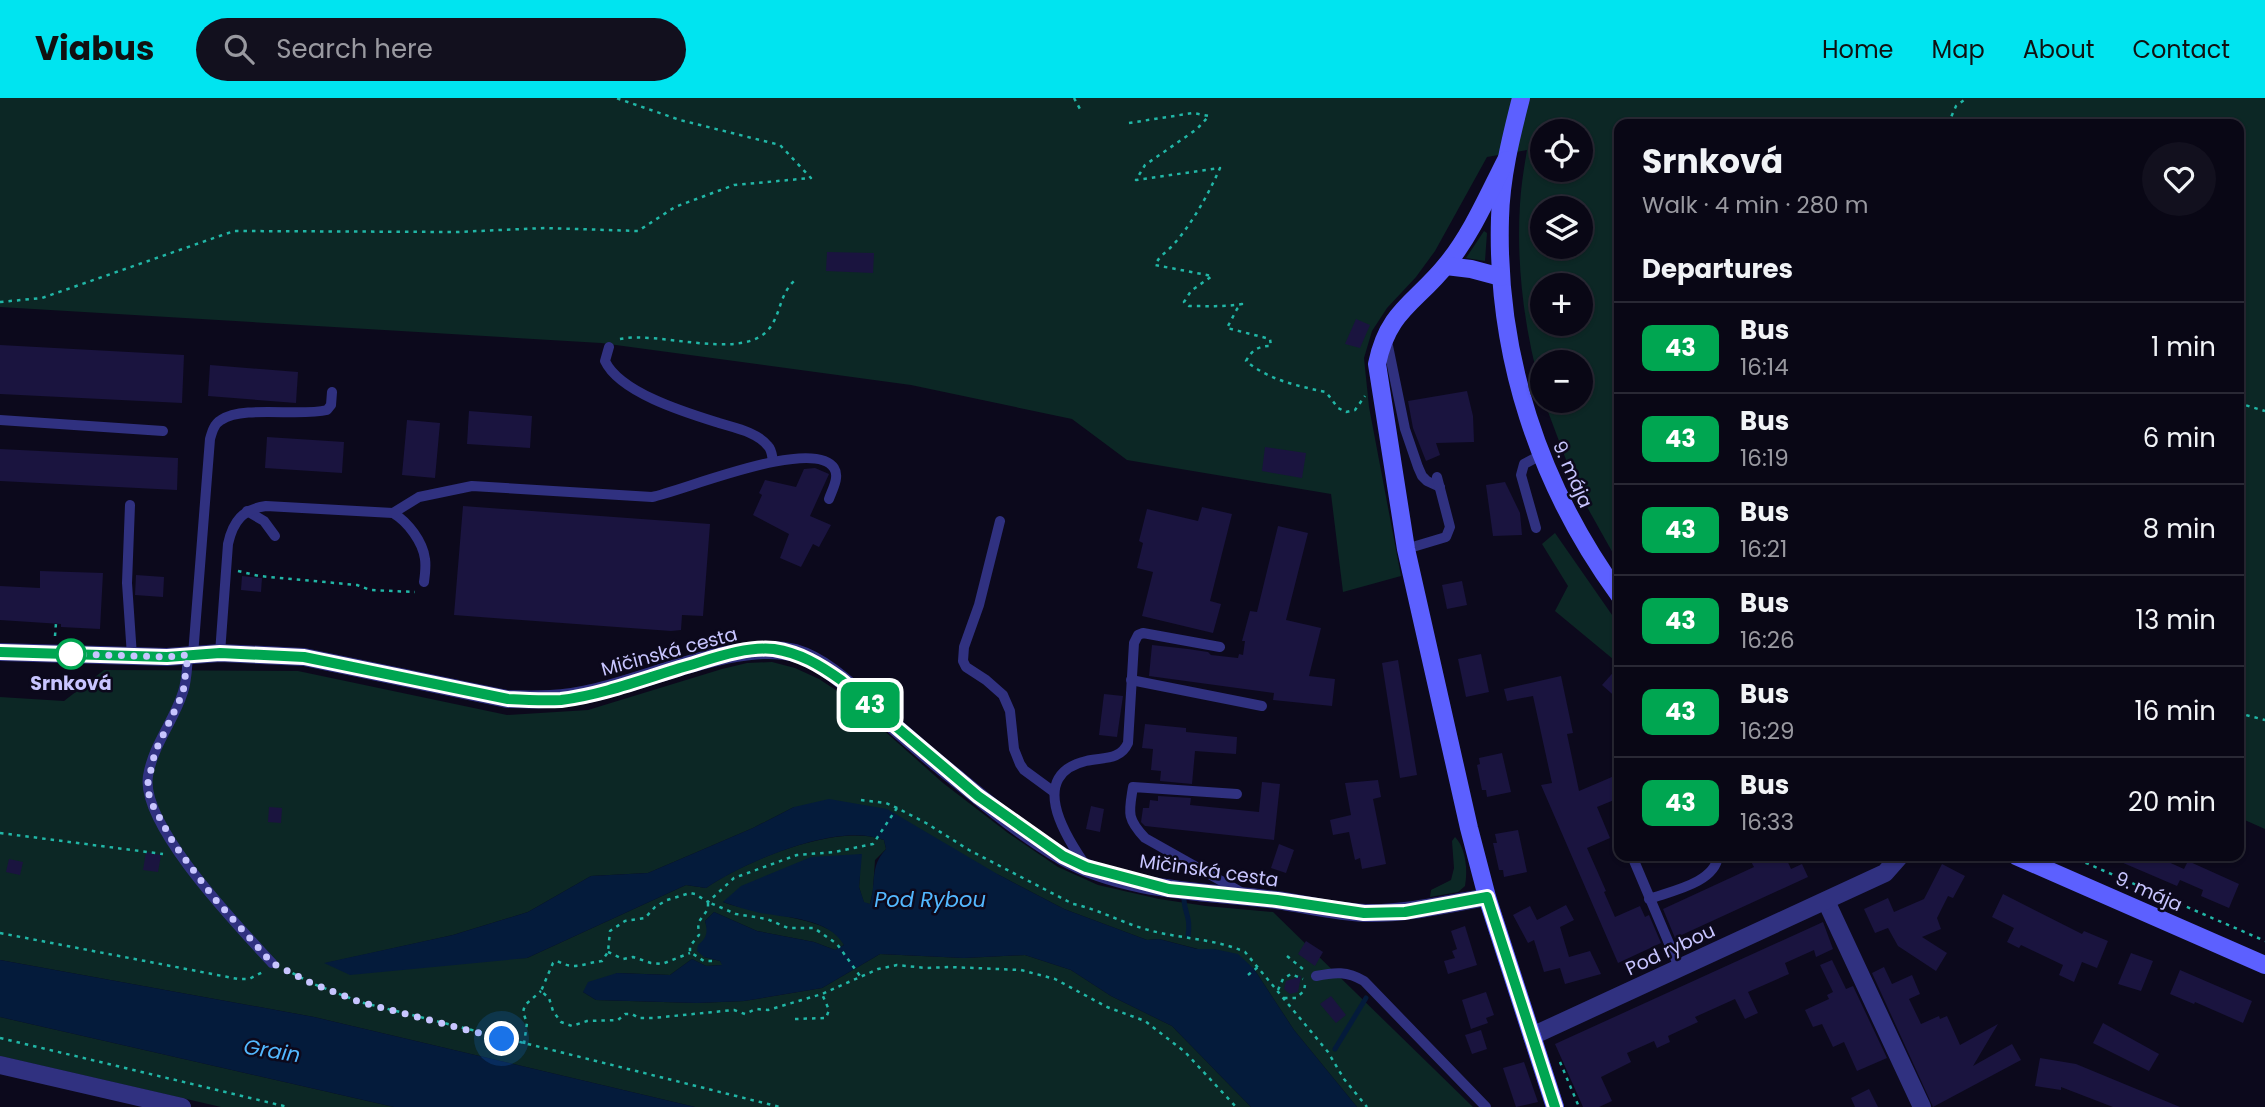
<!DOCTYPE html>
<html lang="en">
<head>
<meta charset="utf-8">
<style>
	body { margin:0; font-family:Poppins,sans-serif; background:#12101e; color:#f1f3f6; height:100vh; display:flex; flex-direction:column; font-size:26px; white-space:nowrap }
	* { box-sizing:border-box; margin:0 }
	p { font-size:23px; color:#9999a0 }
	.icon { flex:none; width:38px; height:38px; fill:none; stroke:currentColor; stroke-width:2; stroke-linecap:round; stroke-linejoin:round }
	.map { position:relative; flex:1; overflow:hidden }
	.drawer { position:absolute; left:1614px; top:21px; width:630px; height:742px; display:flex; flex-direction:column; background:#090715; border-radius:14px; box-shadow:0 2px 5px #0004,0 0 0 2px #292834 }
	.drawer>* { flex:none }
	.badge { padding:0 14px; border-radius:10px; font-size:24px; line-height:46px }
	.tools { position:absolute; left:1530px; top:21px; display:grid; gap:14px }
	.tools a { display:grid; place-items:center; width:63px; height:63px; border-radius:50%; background:#090715; box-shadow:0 2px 5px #0004,0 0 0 2px #292834; font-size:35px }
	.you { position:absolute; width:35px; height:35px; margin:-18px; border:5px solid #fff; border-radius:50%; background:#1a73e8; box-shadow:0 0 0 10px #1a73e833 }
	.map>.badge { position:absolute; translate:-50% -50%; box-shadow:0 0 0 4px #fff }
	h2 { padding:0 28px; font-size:26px; line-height:63px }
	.round { display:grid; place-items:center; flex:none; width:74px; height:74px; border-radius:37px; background:#12101e }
	.head { display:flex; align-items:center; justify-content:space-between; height:119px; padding:0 28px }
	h1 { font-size:33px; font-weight:700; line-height:52px }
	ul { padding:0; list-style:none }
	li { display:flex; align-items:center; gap:21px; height:91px; padding:0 28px; border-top:2px solid #292834 }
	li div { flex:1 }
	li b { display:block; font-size:26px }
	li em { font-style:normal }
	li .badge { min-width:77px; font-weight:700; text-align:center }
	header { display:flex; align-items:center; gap:42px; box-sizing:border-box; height:98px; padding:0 35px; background:#00e4f0; color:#111 }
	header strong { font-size:33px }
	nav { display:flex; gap:38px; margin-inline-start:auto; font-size:24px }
	.search { width:490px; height:63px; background:#12101e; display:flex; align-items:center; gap:18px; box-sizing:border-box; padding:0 24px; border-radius:38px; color:#9999a0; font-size:26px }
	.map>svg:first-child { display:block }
	.green { fill:#0c2725; fill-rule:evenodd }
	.water { fill:#041b3b }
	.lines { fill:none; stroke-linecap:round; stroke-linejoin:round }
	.stream { stroke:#041b3b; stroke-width:5 }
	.building { fill:#1a143f }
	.path { stroke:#21b6a6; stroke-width:2.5; stroke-dasharray:3.5 5; stroke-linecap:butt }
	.lane { stroke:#303180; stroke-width:10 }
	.street { stroke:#303180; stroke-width:18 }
	.secondary { stroke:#5c60ff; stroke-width:18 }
	.line-casing { stroke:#fff; stroke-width:16 }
	.line { stroke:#00a651; stroke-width:10 }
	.walk { stroke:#c8c5ff; stroke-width:7; stroke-dasharray:0 12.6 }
	.stop-dot { fill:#fff; stroke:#00a651; stroke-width:3.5 }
	.labels { text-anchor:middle; stroke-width:5; stroke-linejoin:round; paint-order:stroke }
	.street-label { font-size:19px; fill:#c8c5ff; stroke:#0c091c }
	.stop-label { font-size:19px; font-weight:bold; fill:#c8c5ff; stroke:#0c091c }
	.water-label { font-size:21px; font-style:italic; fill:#53b8ff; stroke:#0c091c }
</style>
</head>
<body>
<header>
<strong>Viabus</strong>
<div class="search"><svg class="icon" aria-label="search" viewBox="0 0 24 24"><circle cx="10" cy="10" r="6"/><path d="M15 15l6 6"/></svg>Search here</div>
<nav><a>Home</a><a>Map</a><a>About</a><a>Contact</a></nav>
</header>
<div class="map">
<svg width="2265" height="1009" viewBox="0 0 2265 1009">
	<rect width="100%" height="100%" fill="#0c091c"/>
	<g class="green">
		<path d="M0,0H2265V731L2238,719V26H1619V466L1577,391L1544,303H1580V264H1542V295C1525,235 1516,170 1520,106C1521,88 1524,70 1527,52L1487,59L1435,153L1416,179L1387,210L1372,233L1364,260L1369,309L1401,478L1343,494L1331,396L1127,362L1072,321L911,287L601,245L0,209ZM1542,33H1580V72H1542ZM1542,110H1580V149H1542ZM1542,187H1580V226H1542Z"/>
		<path d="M1484,133L1487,135L1485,163L1466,160Z"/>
		<path d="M1555,435L1619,527V566L1555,513L1568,488L1542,446Z"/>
		<path d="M772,564L795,570L819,581L845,598L943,685L1008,735L1058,769L1098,787L1159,801L1206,808L1273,814L1473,1009H1357L1294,932L1254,871L1214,851H1198L1159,841L1147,842L1064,811L999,777L794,709L753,730L648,775L591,778L528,814L453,837L326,865L527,860L686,787L706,790C745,763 838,724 884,742L886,751L875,762L873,792L870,806L864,805L859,789L861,756L723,804C753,816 818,818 838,838C841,840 842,844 844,847L835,852L814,844L757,833L714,814L705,823L708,833L704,859L720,863L723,867L706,868L692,861L670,877L617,875L583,894L596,902L697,905L744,903L822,890L880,856L964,860L1025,857L1071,872L1111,898L1172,928L1251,1009H695L314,919L0,862V599L64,603L104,572L298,573L507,617L588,612L722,571L747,565Z"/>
		<path d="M1455,739C1466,750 1468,773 1465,788L1458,794L1430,799L1431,792L1451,782L1454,770L1452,743Z"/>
		<path d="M0,919L394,1009H221L0,958Z"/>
	</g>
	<g class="water">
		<path d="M829,701L887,711L999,777L1064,811L1147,842L1159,841L1197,851H1214L1238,856L1254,871L1294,932L1357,1009H1251L1172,928L1111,898L1071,872L1025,857L964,860L880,856L822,890L744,903L697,905L596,902L583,894L588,884L617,875L670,877L692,861L706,868L722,867L720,863L704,859L697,853L698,847C707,840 708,834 705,823L714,814L757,833L814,844L835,852L844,847C828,820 787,820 760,815C747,812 735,808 723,804L741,788L811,759L862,756L859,789L864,804L870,806C877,782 869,770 886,751L884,742C839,723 744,764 706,790L686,787L527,860L350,877L324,865L453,837L528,814L591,778L648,775L753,730L794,709Z"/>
		<path d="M0,862L314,919L695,1009H394L0,919Z"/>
	</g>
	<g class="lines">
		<g class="stream">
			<path d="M1184,802C1185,817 1191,819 1188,838"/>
			<path d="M1335,951L1366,900"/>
		</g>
	</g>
	<g class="building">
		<path d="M827,154L874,155L873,175L826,173Z"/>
		<path d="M1356,221L1370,227L1360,250L1345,246Z"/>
		<path d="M0,247L184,257L182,305L0,296Z"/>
		<path d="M210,267L298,274L296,305L208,298Z"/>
		<path d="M1467,293L1473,318L1474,344L1436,345L1440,357L1426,363L1413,330L1408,303Z"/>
		<path d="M469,313L532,318L530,350L467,346Z"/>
		<path d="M407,322L440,325L435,380L402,377Z"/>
		<path d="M267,339L344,344L342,375L265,370Z"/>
		<path d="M1265,349L1306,355L1302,380L1262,373Z"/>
		<path d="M0,351L178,360L177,392L0,383Z"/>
		<path d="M815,370L829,376L810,418L831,427L819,449L813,446L801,469L780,460L789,436L753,417L762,397L759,395L765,382L796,389L804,371Z"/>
		<path d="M1505,384L1520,415L1522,437L1493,438L1486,387Z"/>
		<path d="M463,408L710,426L703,518L682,517L681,532L671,533L454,517Z"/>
		<path d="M1202,409L1232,416L1210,503L1221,506L1213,535L1142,518L1153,474L1137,470L1143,445L1139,443L1147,411L1198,423Z"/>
		<path d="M1278,428L1308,435L1286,522L1321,530L1309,578L1335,581L1332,608L1273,602L1274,595L1149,578L1152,547L1188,551L1208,554L1211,557L1238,560L1239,556L1243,557L1245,543H1242L1250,513L1257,514Z"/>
		<path d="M40,473L103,475L100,531L61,529V526L0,522V488L40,490Z"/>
		<path d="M136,477L164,479L163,499L135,497Z"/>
		<path d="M242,478L262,480L261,494L241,492Z"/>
		<path d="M1462,483L1467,507L1447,511L1442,487Z"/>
		<path d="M1481,556L1489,594L1466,599L1458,561Z"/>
		<path d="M1398,562L1417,677L1400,680L1382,565Z"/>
		<path d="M1619,568V602L1602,587Z"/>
		<path d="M1561,578L1573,635L1567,636L1579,693L1619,676V700L1597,709L1610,740L1587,750L1606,793L1604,794L1615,819L1640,808L1645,819L1649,817L1661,845L1618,865L1541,687L1552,685L1533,598L1507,603L1504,591Z"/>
		<path d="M1104,596L1123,598L1117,639L1099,637Z"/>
		<path d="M1145,626L1186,630V634L1237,639L1236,656L1195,653L1192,686L1160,683L1161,673L1151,672L1153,651L1142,650Z"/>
		<path d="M1502,655L1511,694L1487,699L1486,692H1482L1477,667L1480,666L1479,660Z"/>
		<path d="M1378,682L1381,699L1373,701L1386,766L1362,771L1360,760L1355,762L1349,734L1333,737L1330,722L1351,717L1345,685Z"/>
		<path d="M1262,684L1280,686L1274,742L1145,728L1141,724L1143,710H1149L1150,702L1158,703V698L1191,700L1190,707L1259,714Z"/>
		<path d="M1091,708L1104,711L1100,734L1086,731Z"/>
		<path d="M269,709L282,710L281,725L268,724Z"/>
		<path d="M1518,732L1527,774L1504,779L1503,772H1499L1493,745H1497L1495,736Z"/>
		<path d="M1279,746L1294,752L1286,775L1271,770Z"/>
		<path d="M146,754L161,757L158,774L143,772Z"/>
		<path d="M1748,758H1785L1791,771L1802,766L1808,779L1675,840L1663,811L1754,769Z"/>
		<path d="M2107,758H2155L2184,771L2188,763L2239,786L2229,810L2201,798L2203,792L2180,782L2177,788Z"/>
		<path d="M9,761L23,764L20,777L6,774Z"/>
		<path d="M1942,766L1965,778L1953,800L1948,798L1937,820L1941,831L1922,839L1947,855L1936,873L1898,848L1888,830L1875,835L1864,811L1888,800L1894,814L1924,801Z"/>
		<path d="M2003,796L2082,836L2084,833L2108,843L2097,870L2082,864L2074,884L2059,877L2063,867L2021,847L2019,850L2007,844L2014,830L1992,819Z"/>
		<path d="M1566,807L1574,822L1560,829L1569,859L1590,853L1601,876L1565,886L1560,870L1544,874L1534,842L1528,845L1513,817L1530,808L1537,822Z"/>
		<path d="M1823,824L1833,851L1816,859L1814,852L1785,865L1789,876L1748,894L1758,915L1745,921L1735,901L1695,919L1698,924L1668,938L1670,944L1657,950L1654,943L1627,955L1631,964L1601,979L1612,1003L1599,1009H1583L1555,946Z"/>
		<path d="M1465,828L1477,867L1448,876L1444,863L1455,860L1452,853L1457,851L1451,833Z"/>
		<path d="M1306,843L1323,854L1315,868L1298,856Z"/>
		<path d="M2131,855L2153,863L2141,893L2118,886Z"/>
		<path d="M1832,862L1846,891L1853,888L1887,960L1857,973L1844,944L1833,949L1822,926L1813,929L1805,912L1829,901L1827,897L1833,894L1820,867Z"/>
		<path d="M1884,869L1892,886L1912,877L1920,896L1909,901L1921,926L1939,918L1940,921L1947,918L1960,947L1998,926L1973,968L2012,946L2021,962L1933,1009L1872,875Z"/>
		<path d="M2180,872L2252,903L2243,925L2195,904L2194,906L2170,896Z"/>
		<path d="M1301,878L1298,894L1290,896L1284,891L1286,883Z"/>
		<path d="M1486,894L1494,917L1486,920L1488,925L1471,931L1462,902Z"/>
		<path d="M1331,898L1346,917L1336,925L1320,906Z"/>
		<path d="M2103,925L2159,956L2149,973L2093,945Z"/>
		<path d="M1481,932L1487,951L1472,956L1465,937Z"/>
		<path d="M2040,960L2076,966L2180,1009H2113L2061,989V992L2035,988Z"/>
		<path d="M1524,964L1538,1004L1516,1009L1503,970Z"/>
		<path d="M1869,991L1878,1009H1855L1851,1000Z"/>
	</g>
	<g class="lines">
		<g class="path">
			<path d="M1074,0L1080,11"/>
			<path d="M1129,25L1193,15L1209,18L1197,31L1145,67L1136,82L1220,70C1208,97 1193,124 1174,146C1167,154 1160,157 1155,167L1212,178L1191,193L1184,204L1189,208C1207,208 1224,209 1242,206L1237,211L1227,230L1270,241L1271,248C1258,248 1252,252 1246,263C1269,282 1297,288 1326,294L1338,310L1346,314L1355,312L1365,298"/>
			<path d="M1948,26L1956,8L1967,0"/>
			<path d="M0,204L42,200L234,133L457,134L545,130L638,133L675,109L734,87L811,80L780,47L680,22L616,0"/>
			<path d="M620,241C658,233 735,261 765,235C781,221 778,198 794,183"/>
			<path d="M2238,305L2265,313"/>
			<path d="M238,473L259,478L357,487L370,492L415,494"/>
			<path d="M55,538L56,525"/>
			<path d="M2238,615L2265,622"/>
			<path d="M861,702L886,705L897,710L926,725L969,752L1073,806C1098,811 1120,824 1145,831C1178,841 1214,840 1245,854L1328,954L1344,981L1367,1009"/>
			<path d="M897,710L873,746L835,754L797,757L734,780L708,804L695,796L690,795L667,802L655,809L645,820L625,823L610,833L608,854L602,863C583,865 576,873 557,863L553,865L541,893L549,900L553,913L561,924L572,928L587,923L618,922L625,916H632L639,920H653L734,912L745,916L756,911L768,912L822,896L878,871L897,867L926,870L950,869L1021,872L1055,881L1107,909L1145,923L1185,954L1236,1009"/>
			<path d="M0,735L163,756"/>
			<path d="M2070,758L2265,843"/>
			<path d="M0,835L238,881H249L263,874"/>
			<path d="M608,854L623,861L633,859L651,865L662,866L690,855"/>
			<path d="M1287,858L1304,872"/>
			<path d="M712,863H704L690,854V848L699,837L698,825L708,811V804L736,816L767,821L788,830H814L837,846L860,878"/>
			<path d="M285,871L311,885L360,904L780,1009"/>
			<path d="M1248,877L1258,869"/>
			<path d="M1278,892L1283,881L1291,876L1303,881"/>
			<path d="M1284,900H1296L1304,893L1305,887"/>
			<path d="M795,921L826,920L829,912L822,896"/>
			<path d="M0,940L288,1009"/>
			<path d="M524,946L527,925L523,914L525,907L541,893"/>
			<path d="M1560,964L1579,1009"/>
		</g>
		<g class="lane">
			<path d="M1387,243L1405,331L1418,369L1422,378L1427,383L1440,389"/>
			<path d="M609,249L605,263C620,295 687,315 719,325C735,330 757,334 768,348C772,352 772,358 773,363"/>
			<path d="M0,322L163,333"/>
			<path d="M130,407L127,485L132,558"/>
			<path d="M247,413L264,423L275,438"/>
			<path d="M393,415L419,399L472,388L652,399C683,393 813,338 834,370C840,379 832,392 829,401"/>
			<path d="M1000,423L979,507L964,549L963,563L966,569L986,582L1003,597L1010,613L1014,651L1020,666L1024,672L1054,694"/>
			<path d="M1536,430L1521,377L1524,366L1541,357"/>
			<path d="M1406,451L1446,439L1450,429L1437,379"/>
			<path d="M220,555L228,446C233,423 243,411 266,408L393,415C408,424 423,444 425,461C426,468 425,477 424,484"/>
			<path d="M188,557C187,569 187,582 183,594C174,623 153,647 148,678C140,727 239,829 272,865"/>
			<path d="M193,557L210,341C212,334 214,326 221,322C244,307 300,319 327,312L331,307L332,294"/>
			<path d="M1131,582L1262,608"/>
			<path d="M1237,696L1133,689C1129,714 1126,720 1145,740L1241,794"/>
			<path d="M1632,758L1679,869"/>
			<path d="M1084,765C1064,736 1028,677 1086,663C1102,659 1120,663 1128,645L1134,545L1138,537L1143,535L1220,549"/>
			<path d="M1649,801C1671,793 1715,785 1718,758"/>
			<path d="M1316,878C1335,874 1347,873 1364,883L1486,1009"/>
		</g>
		<g class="street">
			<path d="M0,554L167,559L220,555L304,559L507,601C537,602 564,602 592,595C649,583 739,540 795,555C826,564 853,592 877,613C903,635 928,658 955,679C988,706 1024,736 1062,758C1126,794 1205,793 1276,802C1305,806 1336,814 1366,815C1407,816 1447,806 1487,799"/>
			<path d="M1826,803L1922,1009"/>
			<path d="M1532,938L1885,775L1900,758"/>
			<path d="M0,967L182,1009"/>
		</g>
		<g class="secondary">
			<path d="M1521,0C1511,39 1501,79 1500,120C1496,257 1539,387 1619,497"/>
			<path d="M1506,62C1488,97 1472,135 1447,166C1416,205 1388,212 1377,266L1406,451L1469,730L1487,799L1555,1009"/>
			<path d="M1446,168L1471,171L1501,179"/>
			<path d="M2016,758L2265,867"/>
		</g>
	</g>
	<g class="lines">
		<defs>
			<path id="line" d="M0,554L167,559L220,555L304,559L508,601C525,602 543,603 561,602C601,597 641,582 680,570C709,562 743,548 774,551C800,555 820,567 841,582L978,698L1063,758L1086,769L1169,791L1277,802L1364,815L1405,814L1487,799L1555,1009"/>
		</defs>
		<use href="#line" class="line-casing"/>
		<use href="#line" class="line"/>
		<path class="walk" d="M71,556L167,559L188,557L183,595L155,654L147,689L151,704L174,746L214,800L272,865L311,885L360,904L502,941"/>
	</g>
	<circle class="stop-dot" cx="71" cy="556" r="14"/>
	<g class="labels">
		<g class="street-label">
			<text transform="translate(1573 376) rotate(66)" y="7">9. mája</text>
			<text transform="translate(669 553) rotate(-15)" y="7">Mičinská cesta</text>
			<text transform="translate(1209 772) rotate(8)" y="7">Mičinská cesta</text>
			<text transform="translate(2149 793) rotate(24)" y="7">9. mája</text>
			<text transform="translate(1670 851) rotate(-25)" y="7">Pod rybou</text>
		</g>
		<g class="stop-label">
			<text x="71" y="592">Srnková</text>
		</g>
		<g class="water-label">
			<text x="930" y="809">Pod Rybou</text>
			<text transform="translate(272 953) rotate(9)" y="7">Grain</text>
		</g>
	</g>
</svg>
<div class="tools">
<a><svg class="icon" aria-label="locate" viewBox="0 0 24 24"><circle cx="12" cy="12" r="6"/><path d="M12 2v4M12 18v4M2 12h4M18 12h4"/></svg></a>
<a><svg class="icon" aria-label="layers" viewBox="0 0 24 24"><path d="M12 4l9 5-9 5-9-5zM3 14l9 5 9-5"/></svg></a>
<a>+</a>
<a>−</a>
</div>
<div class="you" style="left:502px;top:941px"></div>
<b class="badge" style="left:870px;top:607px;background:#00a651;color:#fff">43</b>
<section class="drawer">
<div class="head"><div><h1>Srnková</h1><p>Walk · 4 min · 280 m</p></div><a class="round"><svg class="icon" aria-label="heart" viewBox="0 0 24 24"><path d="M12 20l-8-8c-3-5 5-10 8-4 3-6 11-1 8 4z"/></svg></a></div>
<h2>Departures</h2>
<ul>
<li><span class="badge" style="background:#00a651;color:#fff">43</span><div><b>Bus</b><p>16:14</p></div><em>1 min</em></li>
<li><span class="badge" style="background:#00a651;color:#fff">43</span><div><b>Bus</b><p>16:19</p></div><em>6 min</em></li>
<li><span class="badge" style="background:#00a651;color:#fff">43</span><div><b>Bus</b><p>16:21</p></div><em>8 min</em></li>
<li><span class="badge" style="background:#00a651;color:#fff">43</span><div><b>Bus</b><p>16:26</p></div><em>13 min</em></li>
<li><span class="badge" style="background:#00a651;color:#fff">43</span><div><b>Bus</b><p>16:29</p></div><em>16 min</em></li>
<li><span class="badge" style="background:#00a651;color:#fff">43</span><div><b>Bus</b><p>16:33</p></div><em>20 min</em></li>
</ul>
</section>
</div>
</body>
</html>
